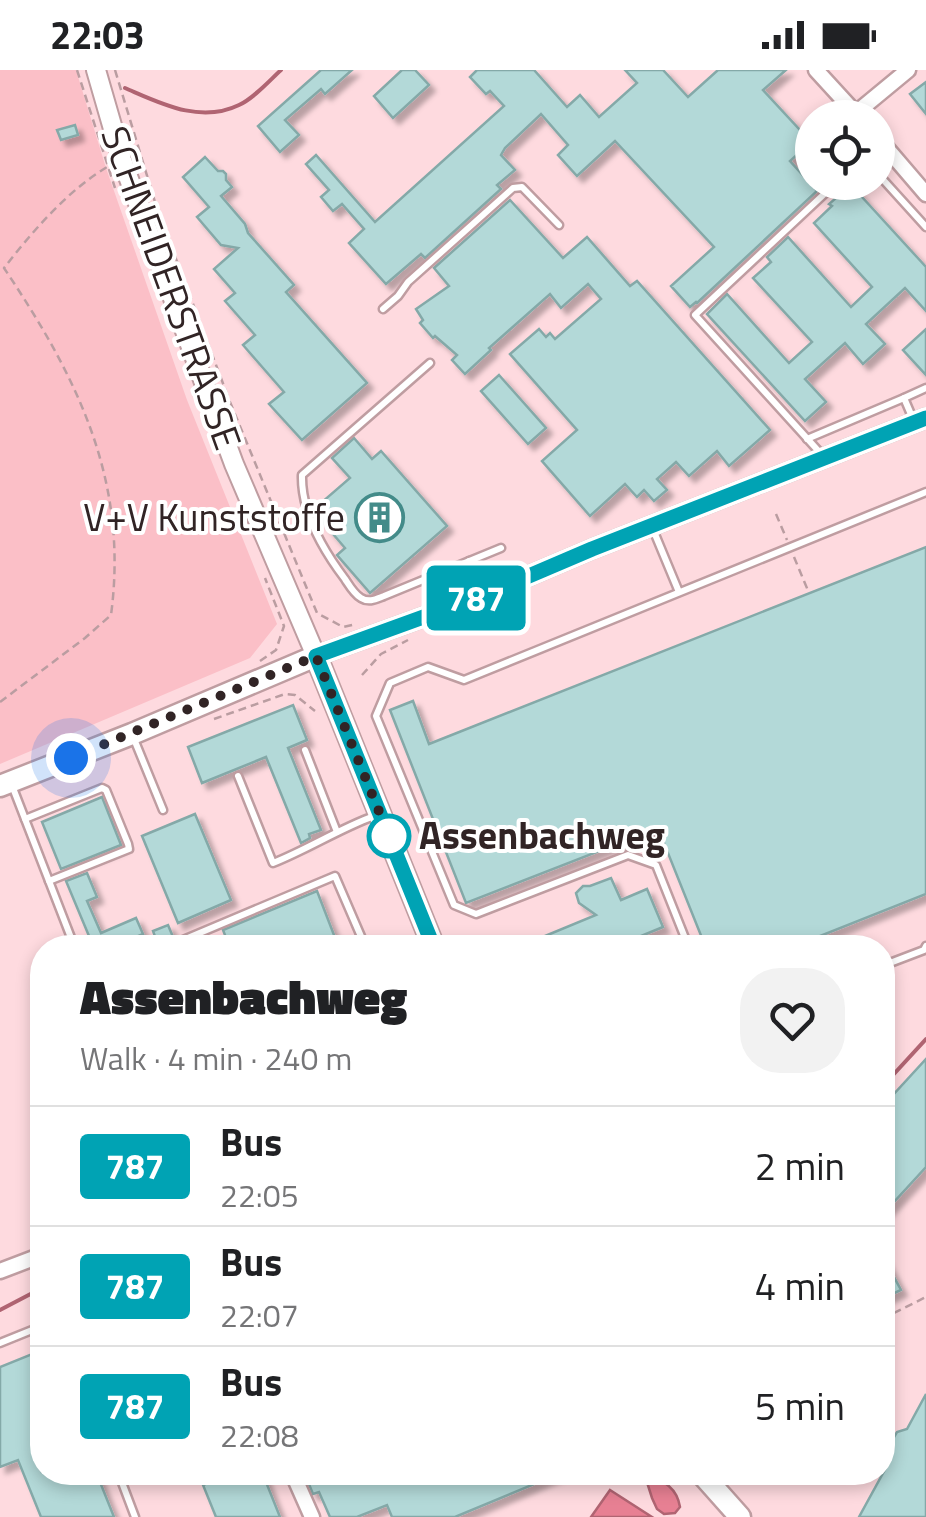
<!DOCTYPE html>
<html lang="en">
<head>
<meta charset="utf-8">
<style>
	body { margin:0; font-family:"Titillium Web",sans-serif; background:#f2f2f2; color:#202124; height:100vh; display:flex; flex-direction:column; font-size:38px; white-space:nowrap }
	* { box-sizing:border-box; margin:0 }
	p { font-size:32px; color:#757577 }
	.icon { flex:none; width:55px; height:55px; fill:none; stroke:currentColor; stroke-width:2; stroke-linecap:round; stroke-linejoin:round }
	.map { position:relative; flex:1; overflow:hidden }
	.panel { position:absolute; left:30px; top:865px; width:865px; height:550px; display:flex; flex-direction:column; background:#fff; border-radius:40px; box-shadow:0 5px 15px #0003 }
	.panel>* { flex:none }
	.badge { padding:0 20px; border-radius:8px; font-size:35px; line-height:65px }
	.fabs { position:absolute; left:795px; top:30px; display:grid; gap:20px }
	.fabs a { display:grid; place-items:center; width:100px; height:100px; border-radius:50%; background:#fff; box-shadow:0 5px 15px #0003; font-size:50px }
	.you { position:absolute; width:50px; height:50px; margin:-25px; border:8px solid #fff; border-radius:50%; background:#1a73e8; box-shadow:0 0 0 15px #1a73e833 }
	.map>.badge { position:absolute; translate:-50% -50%; box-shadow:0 0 0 5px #fff }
	.round { display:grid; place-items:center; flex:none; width:105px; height:105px; border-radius:40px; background:#f2f2f2 }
	.head { display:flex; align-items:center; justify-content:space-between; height:170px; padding:0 50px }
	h1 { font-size:48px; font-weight:800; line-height:75px }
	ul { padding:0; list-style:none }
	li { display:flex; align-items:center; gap:30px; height:120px; padding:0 50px; border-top:2px solid #e0e0e0 }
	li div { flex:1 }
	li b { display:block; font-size:38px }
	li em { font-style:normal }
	li .badge { min-width:110px; font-weight:700; text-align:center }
	.status { display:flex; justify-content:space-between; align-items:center; height:70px; padding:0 50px; background:#fff; direction:ltr }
	.status svg { height:28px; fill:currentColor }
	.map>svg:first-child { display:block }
	.green { fill:#fbbfc7 }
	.water { fill:#e78093; stroke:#b06472; stroke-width:2.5 }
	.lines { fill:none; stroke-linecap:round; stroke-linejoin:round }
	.stream { stroke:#b06472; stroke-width:4 }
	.building { fill:#b3d9d8; stroke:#84a9a8; stroke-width:2.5; filter:url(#shadow) }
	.service-casing { stroke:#bf9da1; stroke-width:11 }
	.minor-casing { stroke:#bf9da1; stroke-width:19 }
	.tertiary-casing { stroke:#bf9da1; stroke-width:22 }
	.secondary-casing { stroke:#bf9da1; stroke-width:25 }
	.path { stroke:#ba9da1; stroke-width:2.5; stroke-dasharray:8 5; stroke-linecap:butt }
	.service { stroke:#fff; stroke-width:6 }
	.minor { stroke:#fff; stroke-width:14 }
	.tertiary { stroke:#fff; stroke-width:18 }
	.secondary { stroke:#fff; stroke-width:20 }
	.line-casing { stroke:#fff; stroke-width:22 }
	.line { stroke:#00a3b4; stroke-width:15 }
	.walk { stroke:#312425; stroke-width:10; stroke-dasharray:0 18 }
	.stop-dot { fill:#fff; stroke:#00a3b4; stroke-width:5 }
	.labels { text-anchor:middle; stroke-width:8; stroke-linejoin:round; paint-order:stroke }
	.street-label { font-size:38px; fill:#312425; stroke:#fff }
	.poi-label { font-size:38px; fill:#312425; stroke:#fff; text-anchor:end }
	.stop-label { font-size:38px; font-weight:bold; fill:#312425; stroke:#fff; text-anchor:start }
</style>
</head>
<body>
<div class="status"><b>22:03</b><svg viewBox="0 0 49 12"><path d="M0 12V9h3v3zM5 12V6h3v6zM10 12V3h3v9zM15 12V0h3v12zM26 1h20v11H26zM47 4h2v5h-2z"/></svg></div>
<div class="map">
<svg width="926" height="1447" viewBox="0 0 926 1447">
	<defs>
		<filter id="shadow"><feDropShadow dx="6" dy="6" stdDeviation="2.5" flood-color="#0004"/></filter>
	</defs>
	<rect width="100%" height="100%" fill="#fedadf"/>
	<path class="green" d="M0,0H76L106,98L187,330L277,554L250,588L0,694Z"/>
	<g class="water">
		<path d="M645,1406C663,1409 677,1418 680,1437L675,1443L664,1444L657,1439L652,1428Z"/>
		<path d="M610,1420L652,1447H591Z"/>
	</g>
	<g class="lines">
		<g class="stream">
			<path d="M125,18C160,33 200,54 239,35C254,28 268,12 281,0"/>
			<path d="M882,1017L926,969"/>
			<path d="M0,1240L42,1218"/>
		</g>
	</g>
	<g class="building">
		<path d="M321,0H352L325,24L321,19L285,50L299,65L280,82L258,56Z"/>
		<path d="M402,0H415L429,15L393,48L374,26Z"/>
		<path d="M477,0H534L567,37L580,25L599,47L637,13L625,0H663L688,27L718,0H786L763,20L811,72L790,91L817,121L697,233L696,232L690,237L671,216L714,177L615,71L577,106L558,85L568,75L541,44L505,78L501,85L515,100L497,115L501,119L425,188L421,184L386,214L349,173L364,159L342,134L333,141L321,127L329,120L306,94L316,85L375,152L504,36L490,21L486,24L470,7Z"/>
		<path d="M926,12V44L910,24Z"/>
		<path d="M75,55L78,65L61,70L57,60Z"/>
		<path d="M205,87L218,101H223L226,104V110L232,117L221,126L245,154L248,163L294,215L286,222L367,313L302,370L269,334L284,322L243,275L255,265L225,231L235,223L214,199L238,178L221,175L197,147L209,137L183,107Z"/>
		<path d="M851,115L926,197V241L905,218L866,254L885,274L863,294L845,273L805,309L826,332L805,351L707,244L727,224L789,293L812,272L753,208L771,192L767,187L788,167L851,237L872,217L814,153L832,136L829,134Z"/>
		<path d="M510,130L563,188L587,167L630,216L637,211L770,360L729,396L717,381L689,406L676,392L657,409L667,420L654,431L644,420L637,427L625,414L590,446L542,391L577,360L510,284L539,259L546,267L550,263L555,269L601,229L588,214L561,238L550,224L489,278L491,280L465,304L452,290L457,285L435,266L433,268L420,253L423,250L416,239L449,216L434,198Z"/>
		<path d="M926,259V305L903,280Z"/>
		<path d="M499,305L546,358L528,374L481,321Z"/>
		<path d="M354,368L372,389L381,381L447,456L370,523L337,485L345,478L316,444L314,439L350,408L332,388Z"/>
		<path d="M926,477V824L790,878H706L658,758L466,833L390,640L413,631L429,674Z"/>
		<path d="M293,635L307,670L288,678L321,760L309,764L310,768L301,773L266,687L202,713L188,677Z"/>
		<path d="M102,727L121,775L61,799L42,752Z"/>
		<path d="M195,744L231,830L178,853L142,766Z"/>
		<path d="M87,803L97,827L87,831L101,863L136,848L143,864L112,878H94L66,811Z"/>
		<path d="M611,808L621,830L647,819L663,857L612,878H516L596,845L579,833L576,823L583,816H590Z"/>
		<path d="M317,821L339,878H230L223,860Z"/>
		<path d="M168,855L173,867L158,875L153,861Z"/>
		<path d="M926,989V1097L882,1145V1037Z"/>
		<path d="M882,1185L901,1220L882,1229Z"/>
		<path d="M42,1280V1402H96L114,1447H41L18,1390L0,1397V1297Z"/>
		<path d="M926,1324V1447H859L888,1394L882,1389L894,1367L897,1362L907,1359Z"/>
		<path d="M233,1402H262L280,1447H216L203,1415Z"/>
		<path d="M304,1402H561V1403L455,1447H392L387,1435L357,1447H330L319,1422L313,1424Z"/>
	</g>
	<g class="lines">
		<defs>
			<g id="service">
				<path d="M878,104L926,157"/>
				<path d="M383,239L398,226L408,212L513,118L522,117L559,155"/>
				<path d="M430,293L302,405C301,442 323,480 345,509C349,515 354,524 361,528C369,533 376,529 384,526L501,478"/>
				<path d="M904,328L926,318"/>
				<path d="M807,369L904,328L913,349"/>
				<path d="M823,386L695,245L837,112"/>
				<path d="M652,457L679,522"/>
				<path d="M469,491L483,522"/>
				<path d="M134,669L163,740"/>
				<path d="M305,680L337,762"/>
				<path d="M238,706L273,793C308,779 339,759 374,746"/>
				<path d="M13,718L75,878"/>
				<path d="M25,749L102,718L106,720L128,774L129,779L49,811"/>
				<path d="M164,878L335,806L366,878"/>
				<path d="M689,878L656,795L628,785L476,844L454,835L376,646L390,613L428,597L464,610L926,422"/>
				<path d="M882,896L924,880L926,876"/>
				<path d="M0,1273L42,1256"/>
				<path d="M118,1402L135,1447"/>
			</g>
			<g id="minor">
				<path d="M816,0L859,47"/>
				<path d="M856,43L908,0"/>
				<path d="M878,68L926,124"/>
				<path d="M0,1201L42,1185"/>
				<path d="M292,1402L312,1447"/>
			</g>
			<path id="tertiary" d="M96,0L122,90L234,394L316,586L484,525L592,479L926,348"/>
			<g id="secondary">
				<path d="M0,716L132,664L316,586L434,878"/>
				<path d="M700,1402L740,1447"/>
			</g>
		</defs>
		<use href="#service" class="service-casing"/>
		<use href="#minor" class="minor-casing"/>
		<use href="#tertiary" class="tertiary-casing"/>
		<use href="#secondary" class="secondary-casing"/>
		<g class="path">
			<path d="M77,0L115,118"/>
			<path d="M115,0L155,132"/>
			<path d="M170,173L230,332L317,543L343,557L357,554"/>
			<path d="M776,444L787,470"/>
			<path d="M794,487L809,523"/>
			<path d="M260,591L276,580L284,556L265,508"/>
			<path d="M362,605L381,584L408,570"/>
			<path d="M0,632L85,568L111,545C129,410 77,307 4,198C32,162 67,121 107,97"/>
			<path d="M214,649L285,624L295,625L315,641"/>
			<path d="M882,1249L926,1227"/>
		</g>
		<use href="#service" class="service"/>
		<use href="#minor" class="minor"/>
		<use href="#tertiary" class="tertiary"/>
		<use href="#secondary" class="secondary"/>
	</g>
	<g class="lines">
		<defs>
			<path id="line" d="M434,878L316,586L484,525L592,479L926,348"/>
		</defs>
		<use href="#line" class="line-casing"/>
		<use href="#line" class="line"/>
		<path class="walk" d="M71,688L316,586L389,766"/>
	</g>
	<defs>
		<symbol id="building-ring" viewBox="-11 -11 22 22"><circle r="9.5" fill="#fff" stroke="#438b89" stroke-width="1.5"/><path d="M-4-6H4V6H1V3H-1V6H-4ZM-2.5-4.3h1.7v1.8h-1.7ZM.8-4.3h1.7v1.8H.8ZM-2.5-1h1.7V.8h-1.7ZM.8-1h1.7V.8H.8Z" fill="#438b89"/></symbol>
	</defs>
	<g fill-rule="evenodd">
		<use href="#building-ring" x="352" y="420" width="55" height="55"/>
	</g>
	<circle class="stop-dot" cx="389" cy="766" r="20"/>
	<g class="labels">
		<g class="street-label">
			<text transform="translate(171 218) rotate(70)" y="13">SCHNEIDERSTRASSE</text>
		</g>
		<g class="poi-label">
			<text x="345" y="461">V+V Kunststoffe</text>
		</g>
		<g class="stop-label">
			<text x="419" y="779">Assenbachweg</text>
		</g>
	</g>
</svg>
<div class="fabs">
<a><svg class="icon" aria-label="locate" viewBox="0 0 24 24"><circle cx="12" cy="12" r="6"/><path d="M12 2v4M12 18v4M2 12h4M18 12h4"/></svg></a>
</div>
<div class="you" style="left:71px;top:688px"></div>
<b class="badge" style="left:476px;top:528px;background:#00a3b4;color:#fff">787</b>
<section class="panel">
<div class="head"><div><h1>Assenbachweg</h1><p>Walk · 4 min · 240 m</p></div><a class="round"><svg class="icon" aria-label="heart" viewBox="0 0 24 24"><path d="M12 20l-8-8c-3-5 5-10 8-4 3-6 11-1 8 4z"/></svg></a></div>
<ul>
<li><span class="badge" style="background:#00a3b4;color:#fff">787</span><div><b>Bus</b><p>22:05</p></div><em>2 min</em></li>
<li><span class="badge" style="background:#00a3b4;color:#fff">787</span><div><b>Bus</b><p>22:07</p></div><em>4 min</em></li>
<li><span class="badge" style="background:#00a3b4;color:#fff">787</span><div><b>Bus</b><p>22:08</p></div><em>5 min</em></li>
</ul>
</section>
</div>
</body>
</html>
